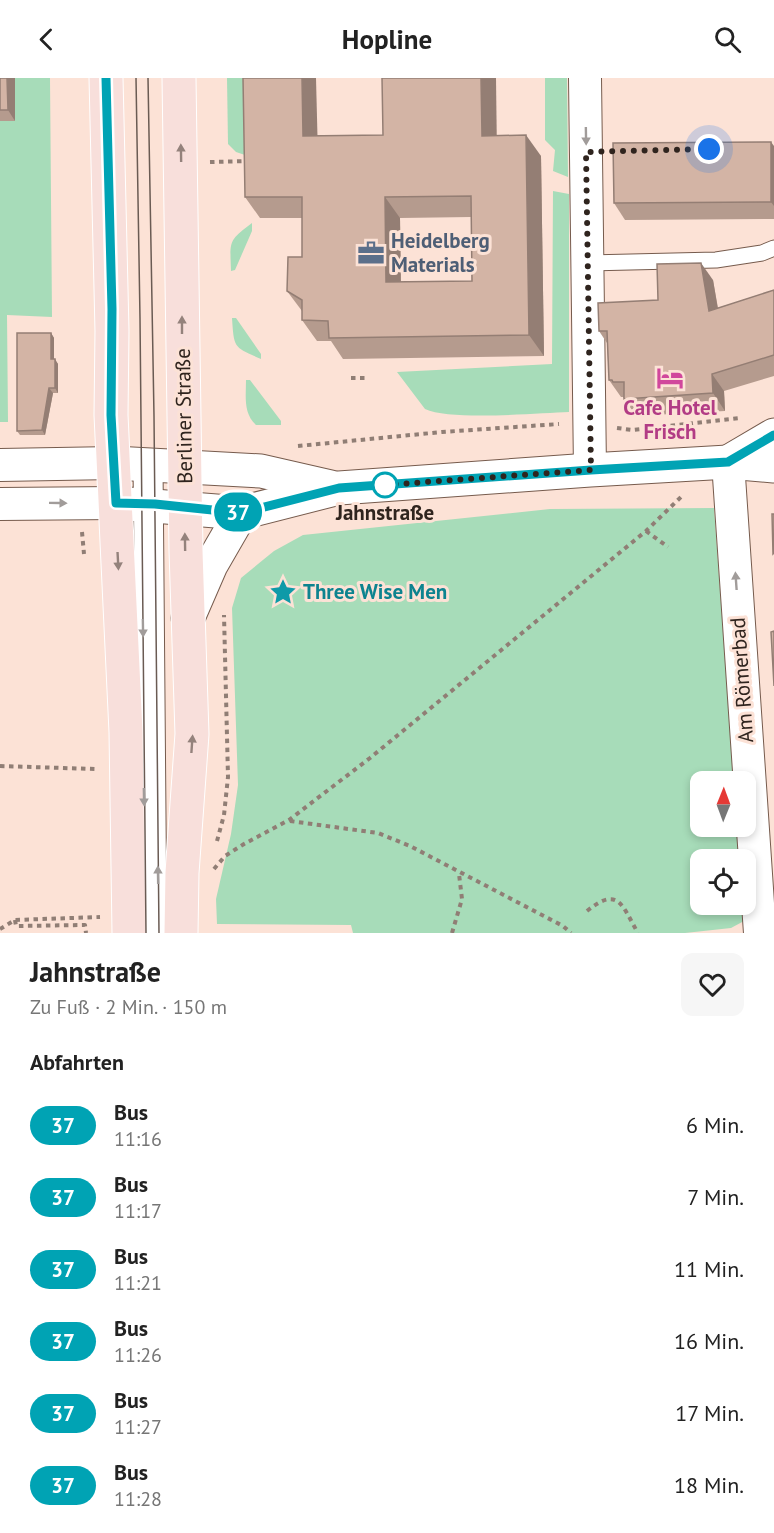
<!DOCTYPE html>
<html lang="de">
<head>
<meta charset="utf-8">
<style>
	body { margin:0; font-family:"PT Sans",sans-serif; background:#f6f6f6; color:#222; height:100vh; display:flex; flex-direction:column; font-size:22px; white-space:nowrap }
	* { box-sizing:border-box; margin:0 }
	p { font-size:20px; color:#767676 }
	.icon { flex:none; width:33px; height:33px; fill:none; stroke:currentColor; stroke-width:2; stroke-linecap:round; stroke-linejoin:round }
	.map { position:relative; height:855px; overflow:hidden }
	.details { display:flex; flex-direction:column; background:#fff; flex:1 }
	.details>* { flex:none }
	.badge { padding:0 12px; border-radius:20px; font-size:21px; line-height:39px }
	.needle { width:39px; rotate:1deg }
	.buttons { position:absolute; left:690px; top:693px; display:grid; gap:12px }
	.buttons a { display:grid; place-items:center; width:66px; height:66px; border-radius:12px; background:#fff; box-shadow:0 3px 9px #0003; font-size:30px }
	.you { position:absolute; width:30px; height:30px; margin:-15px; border:4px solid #fff; border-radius:50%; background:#1a73e8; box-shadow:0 0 0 9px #1a73e833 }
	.map>.badge { position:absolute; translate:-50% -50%; box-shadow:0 0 0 3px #fff }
	h2 { padding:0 30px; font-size:22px; line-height:54px }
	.round { display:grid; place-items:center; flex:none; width:63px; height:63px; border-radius:12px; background:#f6f6f6 }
	.head { display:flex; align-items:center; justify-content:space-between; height:102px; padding:0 30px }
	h1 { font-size:28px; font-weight:800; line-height:45px }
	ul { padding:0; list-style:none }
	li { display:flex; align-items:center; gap:18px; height:72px; padding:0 30px }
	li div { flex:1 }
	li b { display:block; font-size:22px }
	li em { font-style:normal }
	li .badge { min-width:66px; font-weight:700; text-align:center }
	header { display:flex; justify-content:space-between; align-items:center; height:78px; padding:0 30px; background:#fff; font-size:27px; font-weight:800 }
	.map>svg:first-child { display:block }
	.green { fill:#a7dcb9 }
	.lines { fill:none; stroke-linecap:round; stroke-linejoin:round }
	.service-casing { stroke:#765b4d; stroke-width:17 }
	.minor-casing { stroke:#765b4d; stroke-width:34 }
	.tertiary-casing { stroke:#765b4d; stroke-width:35 }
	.primary-casing { stroke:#fff; stroke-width:35 }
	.path { stroke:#907e75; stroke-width:4; stroke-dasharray:4.5 4.5; stroke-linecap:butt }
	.service { stroke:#fff; stroke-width:15 }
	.minor { stroke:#fff; stroke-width:32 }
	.tertiary { stroke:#fff; stroke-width:33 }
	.primary { stroke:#f8dfdb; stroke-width:33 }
	.tram { stroke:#6a5b53; stroke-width:1.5 }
	.wall { fill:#b59b8e; fill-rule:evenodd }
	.shaded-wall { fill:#947e74 }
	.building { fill:#d3b4a5; stroke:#947e74; stroke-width:1.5; fill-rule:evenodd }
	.oneway { fill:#a19c9a }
	.oneway2 { fill:#94827c }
	.line-casing { stroke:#fff; stroke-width:14 }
	.line { stroke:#00a3b4; stroke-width:9 }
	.walk { stroke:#2f241e; stroke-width:6; stroke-dasharray:0 10.8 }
	.stop-dot { fill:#fff; stroke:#00a3b4; stroke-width:3 }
	.labels { text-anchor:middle; stroke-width:6; stroke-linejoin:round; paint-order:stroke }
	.service-label { font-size:21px; font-weight:bold; fill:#4e5e75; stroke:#fce2d6; text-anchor:start }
	.hotel-label { font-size:21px; font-weight:bold; fill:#b23c85; stroke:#fce2d6 }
	.street-label { font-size:21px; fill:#2f241e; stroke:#fce2d6 }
	.stop-label { font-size:21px; font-weight:bold; fill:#2f241e; stroke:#fce2d6 }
	.culture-label { font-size:21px; font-weight:bold; fill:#0d838f; stroke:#fce2d6; text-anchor:start }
</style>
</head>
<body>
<header><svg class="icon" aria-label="back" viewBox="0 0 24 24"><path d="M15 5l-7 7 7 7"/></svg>Hopline<svg class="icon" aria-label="search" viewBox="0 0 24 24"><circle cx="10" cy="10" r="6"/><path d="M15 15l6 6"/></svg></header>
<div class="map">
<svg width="774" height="855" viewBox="0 0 774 855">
	<rect width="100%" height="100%" fill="#fce2d6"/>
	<g class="green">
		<path d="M0,0H50L52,239L7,237L8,344H0Z"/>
		<path d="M227,0H253L245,77L236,74L228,66Z"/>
		<path d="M545,0H567L568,99L553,93L555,72L545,62Z"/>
		<path d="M553,113L569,116V334C537,335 451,343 425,331L397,294L552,286Z"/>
		<path d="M252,145V153L235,192L231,193C230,163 228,163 252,145Z"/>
		<path d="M232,240H236L261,276V281C234,269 234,271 232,240Z"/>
		<path d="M246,302H250L281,343V347H256C243,335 246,318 246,302Z"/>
		<path d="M714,430L734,703L700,704V748L737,749L739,781L700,782V826L743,827L744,843L731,850L685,855H353L351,847L217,846L216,821L231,756L238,707L232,530L241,500L274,473L303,457L550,431Z"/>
	</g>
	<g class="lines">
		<defs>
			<g id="service">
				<path d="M588,185L716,182L762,175L774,170"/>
				<path d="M141,386L146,855"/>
				<path d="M155,387L159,855"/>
			</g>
			<g id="minor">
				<path d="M585,0L590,392"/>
				<path d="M728,384L760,855"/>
				<path d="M0,387L114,385"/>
				<path d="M0,426L116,425"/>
			</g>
			<g id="tertiary">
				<path d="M728,384L774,357"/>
				<path d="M114,385L261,393L331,409"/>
				<path d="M116,425L241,435L339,410L590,392L728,384L774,388"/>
				<path d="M188,540L211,487L241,435"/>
			</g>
			<g id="primary">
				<path d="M106,0L112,253L111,337L126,654L129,855"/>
				<path d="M179,0L186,473L192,656L182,795L181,855"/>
			</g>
		</defs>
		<use href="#service" class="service-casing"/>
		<use href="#minor" class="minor-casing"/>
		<use href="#tertiary" class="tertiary-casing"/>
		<use href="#primary" class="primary-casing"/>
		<g class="path">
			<path d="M210,84L247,83"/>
			<path d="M351,300H367"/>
			<path d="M617,350L632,352L741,340"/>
			<path d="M298,368L442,354L559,346"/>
			<path d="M646,453L668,469"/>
			<path d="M82,454L84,476"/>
			<path d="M0,688L95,691"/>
			<path d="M290,743L378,755L410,768L563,848L571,855"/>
			<path d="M217,763L224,737L228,699L224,537"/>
			<path d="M214,791L225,778L244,766L289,742L370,680L646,453L683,417"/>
			<path d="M587,833C619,807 622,828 638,855"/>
			<path d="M15,842L16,848L85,847L86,855"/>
			<path d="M0,851L15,842L100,839"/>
			<path d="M452,855L462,821L459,796"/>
		</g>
		<use href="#service" class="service"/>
		<use href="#minor" class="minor"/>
		<use href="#tertiary" class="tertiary"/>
		<use href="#primary" class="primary"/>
		<g class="tram">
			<path d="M136,0L140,240L146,855"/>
			<path d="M148,0L154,338L159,855"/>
		</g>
	</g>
	<g class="wall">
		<path d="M0,0L15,43H0Z"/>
		<path d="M496,57L541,78L544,278L343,281L331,263H317L302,242V233L287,213L302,179V140H260L245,119L317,58ZM471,139L472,203L401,204L400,140Z"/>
		<path d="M774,68V141L625,142L614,125Z"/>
		<path d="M713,202L718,230L774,212V298L724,313L725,333L636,338L623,319H621L609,302L607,265L599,253L658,222Z"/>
		<path d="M51,255L54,260V281L58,286V315H53L45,357H20L17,353Z"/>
	</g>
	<g class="shaded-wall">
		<path d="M7,0H15V43L8,32Z"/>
		<path d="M302,0H316L318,79L303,58Z"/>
		<path d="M481,0H496L497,79L482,58Z"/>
		<path d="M526,57L541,78L544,278L529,257Z"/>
		<path d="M771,64L774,68V128L771,124Z"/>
		<path d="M385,119L400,140L401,225L386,204Z"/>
		<path d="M701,185L713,202L721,250L709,233Z"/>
		<path d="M51,255L54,260V286L51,281Z"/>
		<path d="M55,281L58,286V315L55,310Z"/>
		<path d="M712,296L724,313L725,333L713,315Z"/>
		<path d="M49,310L53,315L45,357L42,352Z"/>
	</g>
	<g class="building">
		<path d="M0,0H7L8,32H0Z"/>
		<path d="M243,0H302L303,58L383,57L382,0H481L482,58L526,57L529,257L329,260L328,243L302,242V222L287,213L288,179H302V119H245ZM471,118L472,203L386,204L385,119Z"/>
		<path d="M771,64V124L614,125L613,65Z"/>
		<path d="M701,185L709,233L774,212V277L712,296L713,315L624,321V304H613L612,302H609L607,253H599L598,225L658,222L657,186Z"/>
		<path d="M17,255H51V281H55V310H49L42,352L17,353Z"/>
		<path d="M772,436H774V475L773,476Z"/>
		<path d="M774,553V608L771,554Z"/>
	</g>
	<defs><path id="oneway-solid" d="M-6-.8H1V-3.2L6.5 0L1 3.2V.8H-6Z" transform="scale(1.5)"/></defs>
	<g class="oneway">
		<use href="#oneway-solid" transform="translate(586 58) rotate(89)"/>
		<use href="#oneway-solid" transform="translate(58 425) rotate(1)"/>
		<use href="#oneway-solid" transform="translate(736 503) rotate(-94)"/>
		<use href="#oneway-solid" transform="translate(143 550) rotate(89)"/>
		<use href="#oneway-solid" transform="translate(144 719) rotate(89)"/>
		<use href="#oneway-solid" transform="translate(158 797) rotate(-91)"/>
	</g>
	<g class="oneway2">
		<use href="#oneway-solid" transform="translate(181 75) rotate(-91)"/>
		<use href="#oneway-solid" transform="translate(182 247) rotate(-90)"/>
		<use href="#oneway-solid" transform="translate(185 464) rotate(-91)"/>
		<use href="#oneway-solid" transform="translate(118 483) rotate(87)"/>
		<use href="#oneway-solid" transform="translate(192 666) rotate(-86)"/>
	</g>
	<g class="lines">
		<defs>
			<path id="line" d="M106,0L112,231L111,337L116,425L155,426L241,435L339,410L591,392L728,384L774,357"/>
		</defs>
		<use href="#line" class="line-casing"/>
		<use href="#line" class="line"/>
		<path class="walk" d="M385,407L591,392L586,74L709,71"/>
	</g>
	<defs>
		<symbol id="office-bare" viewBox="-9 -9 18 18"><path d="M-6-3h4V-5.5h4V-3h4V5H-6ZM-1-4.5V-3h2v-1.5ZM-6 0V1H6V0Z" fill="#5c6f8a" stroke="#fce2d6" stroke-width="2.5" paint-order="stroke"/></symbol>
		<symbol id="hotel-bare" viewBox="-9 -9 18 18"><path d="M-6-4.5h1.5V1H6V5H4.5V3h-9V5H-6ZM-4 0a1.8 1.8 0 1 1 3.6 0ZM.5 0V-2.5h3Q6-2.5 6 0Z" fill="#d1479c" stroke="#fce2d6" stroke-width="2.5" paint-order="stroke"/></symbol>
		<symbol id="sight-bare" viewBox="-9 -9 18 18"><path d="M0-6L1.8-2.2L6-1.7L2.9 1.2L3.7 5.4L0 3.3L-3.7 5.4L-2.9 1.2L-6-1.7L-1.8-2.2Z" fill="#0f9aa8" stroke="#fce2d6" stroke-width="2.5" paint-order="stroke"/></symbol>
	</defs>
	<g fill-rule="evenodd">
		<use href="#office-bare" x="352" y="156" width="38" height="38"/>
		<use href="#hotel-bare" x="651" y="281" width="38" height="38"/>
		<use href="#sight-bare" x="264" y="495" width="38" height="38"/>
	</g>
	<circle class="stop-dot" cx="385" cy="407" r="12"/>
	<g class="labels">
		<g class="service-label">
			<text x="391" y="170">Heidelberg<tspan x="391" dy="24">Materials</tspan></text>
		</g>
		<g class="hotel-label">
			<text x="670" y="337">Cafe Hotel<tspan x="670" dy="24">Frisch</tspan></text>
		</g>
		<g class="street-label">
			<text transform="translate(184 338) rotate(-91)" y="7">Berliner Straße</text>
			<text transform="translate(742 602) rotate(-94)" y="7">Am Römerbad</text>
		</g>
		<g class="stop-label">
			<text x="385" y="442">Jahnstraße</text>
		</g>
		<g class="culture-label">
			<text x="303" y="521">Three Wise Men</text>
		</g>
	</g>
</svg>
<div class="buttons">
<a><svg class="needle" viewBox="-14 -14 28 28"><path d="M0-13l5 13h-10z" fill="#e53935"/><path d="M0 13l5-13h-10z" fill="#767676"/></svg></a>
<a><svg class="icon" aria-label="locate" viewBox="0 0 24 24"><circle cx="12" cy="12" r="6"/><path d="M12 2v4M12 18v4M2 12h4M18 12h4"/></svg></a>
</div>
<div class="you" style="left:709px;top:71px"></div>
<b class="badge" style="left:238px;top:434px;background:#00a3b4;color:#fff">37</b>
</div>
<section class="details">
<div class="head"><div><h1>Jahnstraße</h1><p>Zu Fuß · 2 Min. · 150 m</p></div><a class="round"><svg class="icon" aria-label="heart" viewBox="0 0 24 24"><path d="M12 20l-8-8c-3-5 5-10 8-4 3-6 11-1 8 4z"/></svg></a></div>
<h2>Abfahrten</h2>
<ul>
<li><span class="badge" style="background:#00a3b4;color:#fff">37</span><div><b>Bus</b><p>11:16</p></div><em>6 Min.</em></li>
<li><span class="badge" style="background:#00a3b4;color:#fff">37</span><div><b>Bus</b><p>11:17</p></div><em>7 Min.</em></li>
<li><span class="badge" style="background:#00a3b4;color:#fff">37</span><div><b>Bus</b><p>11:21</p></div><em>11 Min.</em></li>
<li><span class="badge" style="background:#00a3b4;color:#fff">37</span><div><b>Bus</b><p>11:26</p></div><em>16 Min.</em></li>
<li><span class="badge" style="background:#00a3b4;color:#fff">37</span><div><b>Bus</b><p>11:27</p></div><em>17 Min.</em></li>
<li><span class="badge" style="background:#00a3b4;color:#fff">37</span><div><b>Bus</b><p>11:28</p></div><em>18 Min.</em></li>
</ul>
</section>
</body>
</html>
